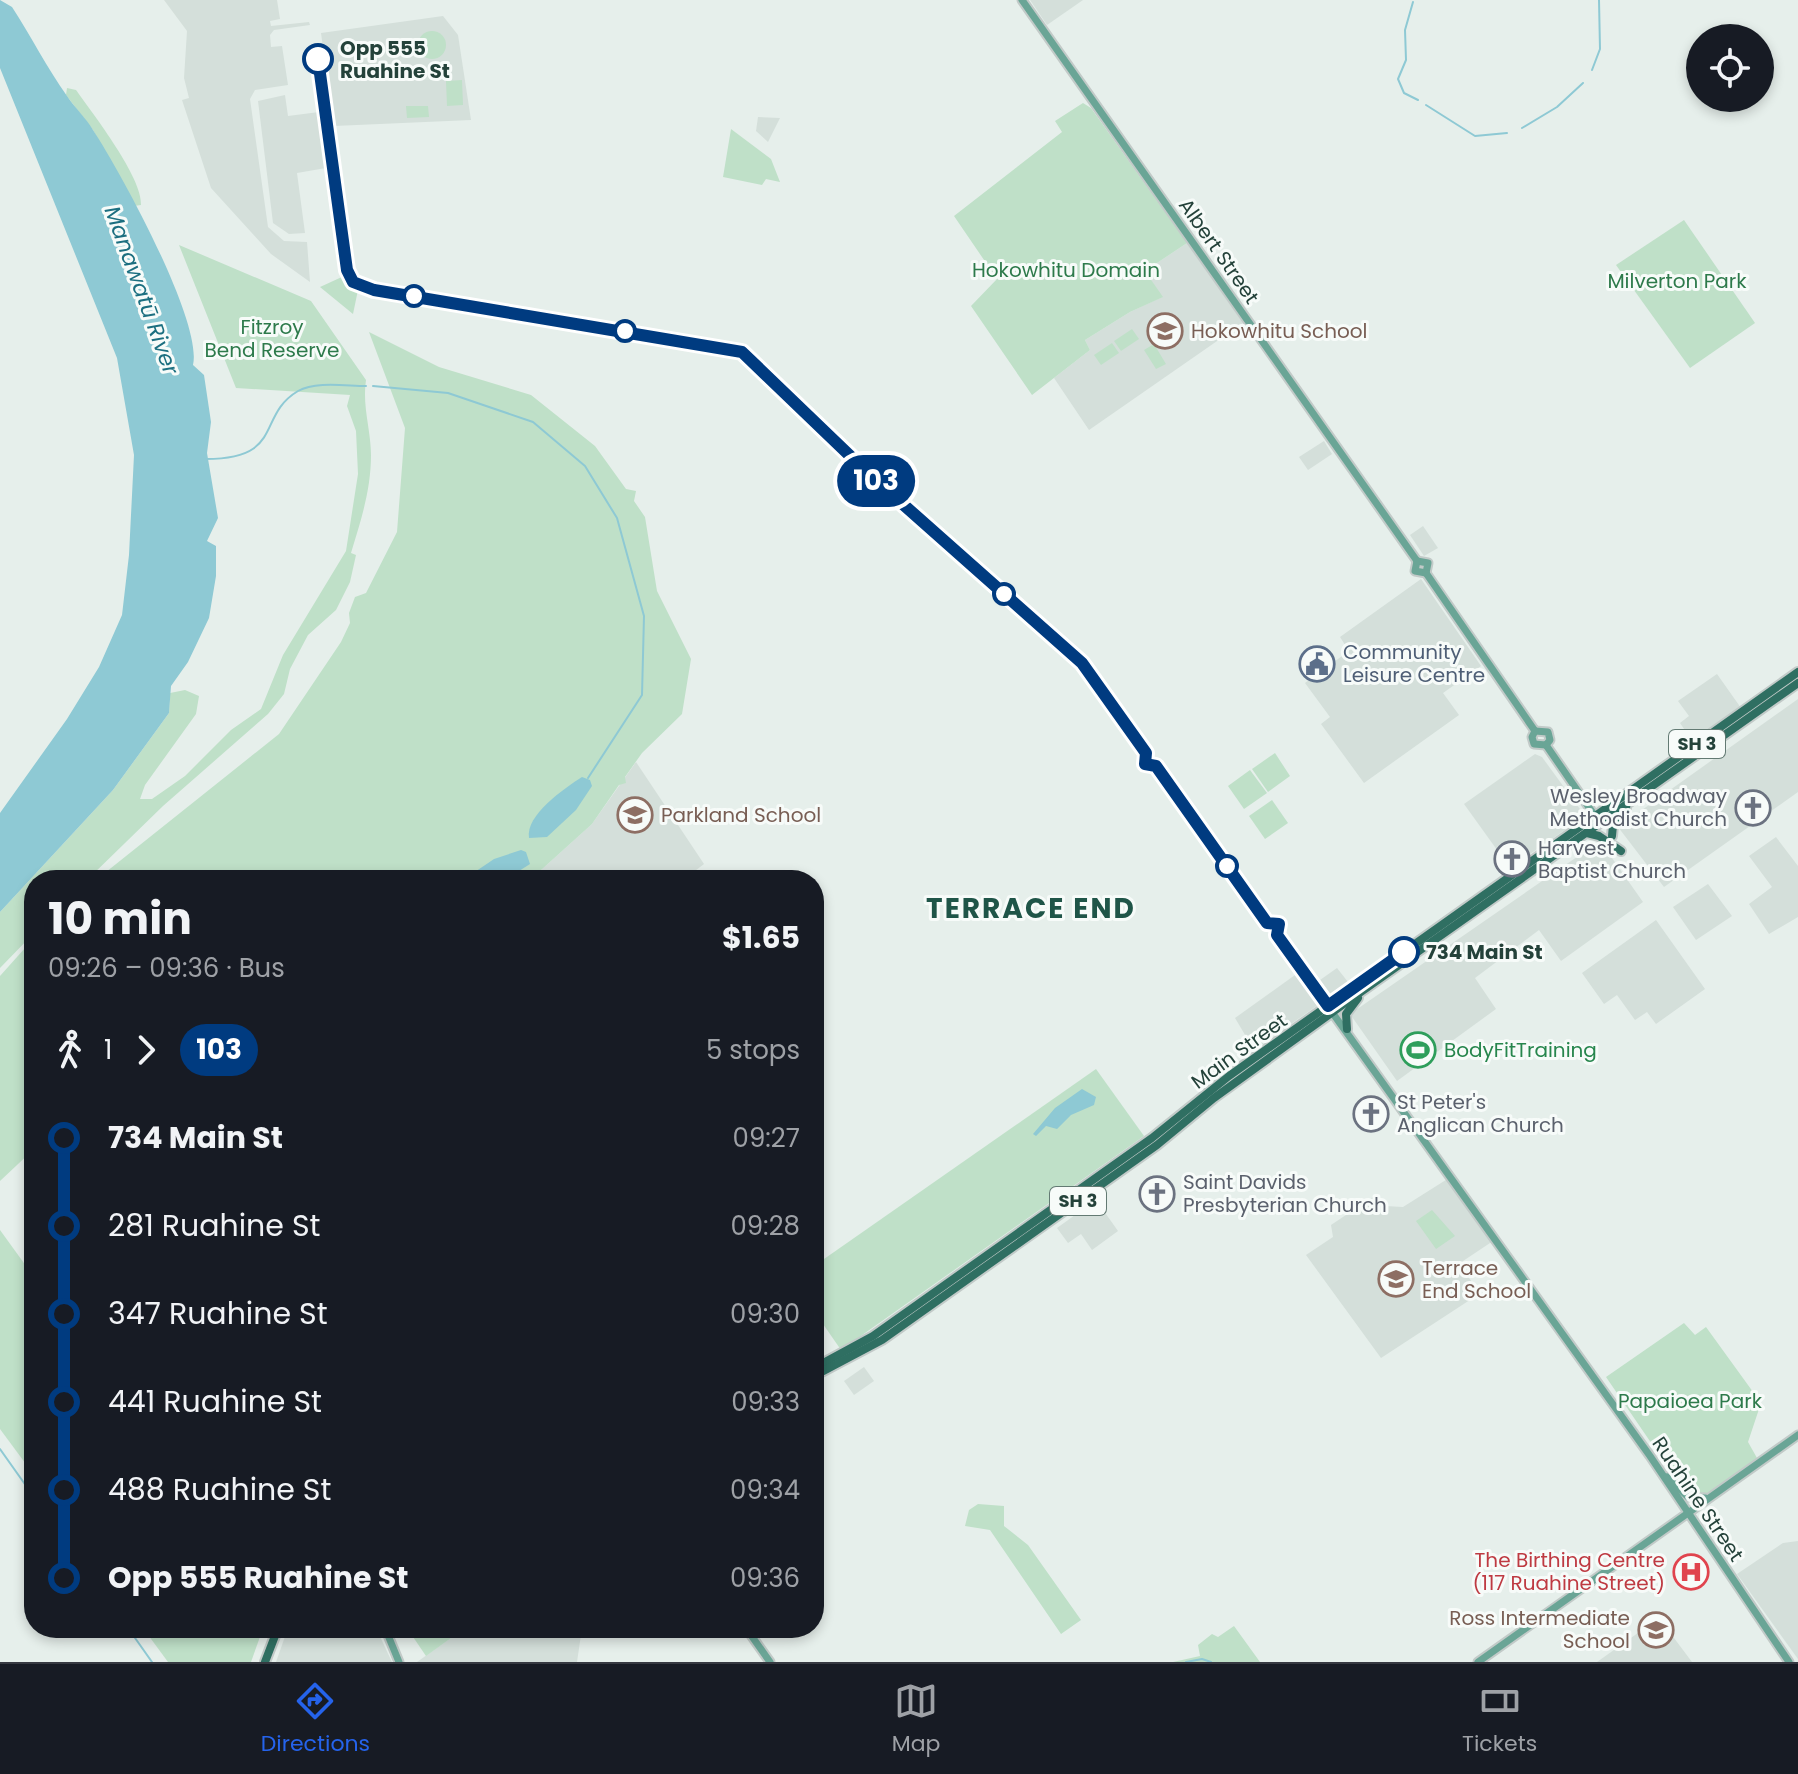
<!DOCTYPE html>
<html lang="en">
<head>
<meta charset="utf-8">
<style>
	body { margin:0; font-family:Poppins,sans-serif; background:#242831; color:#f1f3f6; height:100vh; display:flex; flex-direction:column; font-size:30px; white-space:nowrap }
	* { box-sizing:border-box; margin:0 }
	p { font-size:26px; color:#9ea1a6 }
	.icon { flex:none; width:44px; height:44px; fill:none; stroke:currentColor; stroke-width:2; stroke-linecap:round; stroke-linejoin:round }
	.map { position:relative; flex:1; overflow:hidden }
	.side { position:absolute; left:24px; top:870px; width:800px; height:768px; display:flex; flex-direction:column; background:#171b24; border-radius:32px; box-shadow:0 4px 12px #0003 }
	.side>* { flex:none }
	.badge { padding:0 16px; border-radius:26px; font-size:28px; line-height:52px }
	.tools { position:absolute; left:1686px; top:24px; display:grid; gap:16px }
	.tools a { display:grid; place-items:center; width:88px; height:88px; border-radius:50%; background:#171b24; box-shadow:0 4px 12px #0003; font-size:40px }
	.map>.badge { position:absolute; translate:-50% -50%; box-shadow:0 0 0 4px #fff }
	.legs { display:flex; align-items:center; gap:12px; height:88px; padding:0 24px; font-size:26px }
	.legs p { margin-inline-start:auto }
	.headline { display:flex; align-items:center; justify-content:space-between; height:136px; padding:0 24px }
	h1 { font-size:44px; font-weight:700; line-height:60px }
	ul { padding:0 24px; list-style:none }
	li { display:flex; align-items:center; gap:28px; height:88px; font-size:30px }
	li i { display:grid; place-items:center; width:12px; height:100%; margin:0 10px; background:currentColor }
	li i::after { content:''; width:20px; height:20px; margin:-10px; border:6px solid; border-radius:50%; background:#171b24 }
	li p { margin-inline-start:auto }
	li:first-child i { background:linear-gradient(#0000 50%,currentColor 0) }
	li:last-child i { background:linear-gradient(currentColor 50%,#0000 0) }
	.dock { display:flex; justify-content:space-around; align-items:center; height:112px; border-top:2px solid #363941; background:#171b24; font-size:22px; color:#9ea1a6 }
	.dock a { display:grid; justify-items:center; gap:4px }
	.dock .on { color:#2563eb }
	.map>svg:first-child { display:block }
	.built { fill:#d4dfda }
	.green { fill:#bfe0c8 }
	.water { fill:#8ec9d4 }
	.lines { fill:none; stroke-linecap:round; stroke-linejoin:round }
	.stream { stroke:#8ec9d4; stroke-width:2 }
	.major-casing { stroke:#c2cac8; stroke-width:11 }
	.highway-casing { stroke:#c2cac8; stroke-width:12 }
	.major { stroke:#6aa596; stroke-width:7 }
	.highway { stroke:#2f6f62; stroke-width:8 }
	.line-1-casing { stroke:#fff; stroke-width:18 }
	.line-1 { stroke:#003b80; stroke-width:12 }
	.stop-1-dot { fill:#fff; stroke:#003b80; stroke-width:4 }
	.labels { text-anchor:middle; stroke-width:6; stroke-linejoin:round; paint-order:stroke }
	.shield { fill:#f7fbf9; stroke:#637a73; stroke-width:2 }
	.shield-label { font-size:18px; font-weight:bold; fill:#24423a }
	.stop-label { font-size:20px; font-weight:bold; fill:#24423a; stroke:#f7fbf9; text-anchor:start }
	.street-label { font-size:20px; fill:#24423a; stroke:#f7fbf9 }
	.park-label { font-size:20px; fill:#2d7a4b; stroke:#f7fbf9 }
	.education-label { font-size:20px; fill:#785e54; stroke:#f7fbf9; text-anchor:start }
	.service-label { font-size:20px; fill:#4e5e75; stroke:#f7fbf9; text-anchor:start }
	.worship-label { font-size:20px; fill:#5b616d; stroke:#f7fbf9; text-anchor:start }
	.leisure-label { font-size:20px; fill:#27864d; stroke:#f7fbf9; text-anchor:start }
	.health-label { font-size:20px; fill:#be3a42; stroke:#f7fbf9; text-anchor:end }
	.water-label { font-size:22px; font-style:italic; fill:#1c6f80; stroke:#f7fbf9 }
	.district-label { font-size:28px; font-weight:bold; letter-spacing:2px; fill:#1f5548; stroke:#f7fbf9 }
</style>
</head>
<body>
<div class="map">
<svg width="1798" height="1662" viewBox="0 0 1798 1662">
	<rect width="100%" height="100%" fill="#e6efeb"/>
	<g class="built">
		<path d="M164,0H277L280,19L270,21L271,26L309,22L310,25L274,30L270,35L271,47L282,46L288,85L255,90L250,99L268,227L284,241L307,242L310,282L271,254L211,188L182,100L189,98L184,78L187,31Z"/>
		<path d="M1030,0H1083L1047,25Z"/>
		<path d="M443,16L458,35L471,120L334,126L321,33Z"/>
		<path d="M285,95L288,116L319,112L326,168L297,173L305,233L289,234L273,223L258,101Z"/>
		<path d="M758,117L780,118L768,142L756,131Z"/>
		<path d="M1187,243L1243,323L1089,430L1054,378L1090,350L1085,340L1130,312L1162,297L1145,271Z"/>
		<path d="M1324,441L1332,454L1308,470L1299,457Z"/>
		<path d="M1423,526L1438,548L1424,556L1410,535Z"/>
		<path d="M1421,579L1481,666L1443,693L1459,715L1364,783L1321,724L1330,717L1305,683L1349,651L1340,637Z"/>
		<path d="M1717,674L1741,708L1693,742L1680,723L1689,716L1678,701Z"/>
		<path d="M1798,699V792L1664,887L1618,827Z"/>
		<path d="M1535,754L1542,757L1585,816L1510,868L1464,804Z"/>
		<path d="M636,762L704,864L683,880H530L592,824Z"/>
		<path d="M1776,837L1798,866V917L1769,934L1749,904L1772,887L1749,856Z"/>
		<path d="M1600,841L1643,902L1561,961L1539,930L1475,978L1496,1009L1397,1081L1350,1014Z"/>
		<path d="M1708,884L1732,916L1696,940L1673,907Z"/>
		<path d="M1656,920L1705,989L1656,1024L1647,1012L1635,1020L1617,995L1604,1004L1582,973Z"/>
		<path d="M1337,968L1348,982L1330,994L1320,980Z"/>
		<path d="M1295,975L1318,1005L1254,1050L1235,1018Z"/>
		<path d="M1449,1178L1493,1241L1460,1263L1479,1294L1381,1358L1306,1255L1333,1237L1331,1225L1376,1195L1385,1206L1403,1207Z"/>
		<path d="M1096,1200L1118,1231L1092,1250L1081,1234L1068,1243L1057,1228Z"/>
		<path d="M864,1367L874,1381L854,1395L844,1381Z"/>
		<path d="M1798,1541V1659L1737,1574L1783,1543Z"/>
		<path d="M1659,1618L1692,1662H1597Z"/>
		<path d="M288,1628H376L392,1662H276Z"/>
		<path d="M465,1628H582L577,1662H417Z"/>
	</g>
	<g class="green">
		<circle cx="432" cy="45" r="14"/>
		<path d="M462,80L463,105L447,106L446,81Z"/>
		<path d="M67,88L76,90C93,114 143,178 141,205L134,206L93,130L66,95Z"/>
		<path d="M1083,103L1091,108L1187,243L1145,271L1163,297L1130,312L1085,340L1090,350L1032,395L971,306L997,279L954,216L1062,132L1055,121Z"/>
		<path d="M406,106H428L429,117L407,118Z"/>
		<path d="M731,129L771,159L780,182L766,179L762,185L723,177Z"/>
		<path d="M1684,220L1755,323L1690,368L1616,265Z"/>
		<path d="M179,245L311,301L366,380C362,406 371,430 371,455C371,490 361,520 351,553L356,555L350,582L336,610L308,635L290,669L284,694L268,714L163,806L87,880H34V933L0,968V912L113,790L169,713L170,693L185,690L199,696L196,714L145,785L140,799H152L185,776L231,730L261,709L283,655L346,551L358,474L356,431L347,406L350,395L236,388Z"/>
		<path d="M344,276L358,290L353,314L320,287Z"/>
		<path d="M1132,329L1139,339L1121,351L1114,341Z"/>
		<path d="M369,332L439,367L531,395L595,446L626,489L636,491L634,501L645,517L657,591L691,659L682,714L642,753L625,777L626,783L619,785L592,824L530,880H96L279,734L341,642L350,623L349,613L355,597L366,593L397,532L405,428Z"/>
		<path d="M1112,343L1119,353L1101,365L1094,355Z"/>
		<path d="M1154,344L1166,364L1156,369L1144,350Z"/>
		<path d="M1275,753L1290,776L1268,792L1252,769Z"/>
		<path d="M1250,770L1267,793L1244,809L1228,786Z"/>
		<path d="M1272,800L1288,823L1265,839L1249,816Z"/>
		<path d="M34,938V1149L0,1181V976Z"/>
		<path d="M1096,1069L1144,1136L841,1350L814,1311V1266Z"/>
		<path d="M1432,1210L1455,1236L1436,1249L1416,1221Z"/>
		<path d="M0,1230L34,1277V1475L0,1429Z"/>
		<path d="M1684,1323L1695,1335L1706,1327L1761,1403L1748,1442L1757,1458L1693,1504L1606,1377Z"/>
		<path d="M978,1504L1004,1506V1526L1028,1545L1081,1620L1061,1634L990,1530L965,1526L969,1510Z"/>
		<path d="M1234,1626L1260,1662H1173L1200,1656L1198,1645L1212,1634L1218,1637Z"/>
		<path d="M143,1628H257L261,1634L251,1662H168Z"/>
		<path d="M407,1628H465L426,1656Z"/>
	</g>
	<g class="water">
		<path d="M0,0L12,7C31,36 47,68 67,96C75,108 86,118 93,130C120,171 203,322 193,365L204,375L211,422L207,453L218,518L207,541L216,546V576L209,618L188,662L171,686L169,713L113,790L0,912V813L67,719L99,667L122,615L129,555L134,455L117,358L0,68Z"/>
		<path d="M582,777L590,780L592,786L576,810L547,837L529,838C525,815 565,788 582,777Z"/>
		<path d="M521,850L526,852L530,864L505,880H463L494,859Z"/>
		<path d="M1082,1089L1096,1097L1094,1105L1071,1115L1057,1129L1046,1126L1036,1136L1033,1134L1055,1108Z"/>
	</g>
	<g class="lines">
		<g class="stream">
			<path d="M1413,2L1405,30L1406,60L1398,79L1404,93L1418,100"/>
			<path d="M1592,70L1600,49L1599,0"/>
			<path d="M1426,105L1475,136L1507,133"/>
			<path d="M1522,128L1557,107L1583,83"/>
			<path d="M373,386L448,393L533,422L585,466L617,518L644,616L642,695L588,778"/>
			<path d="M206,459C285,459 256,416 298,391C316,381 346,386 366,386"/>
			<path d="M0,1449L34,1497"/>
			<path d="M128,1628L152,1662"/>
			<path d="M1186,1662L1202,1659L1211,1662"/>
		</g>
		<defs>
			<g id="major">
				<path d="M1022,0L1417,561"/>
				<path d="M1417,561L1428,563L1426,573"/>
				<path d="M1417,561L1415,571L1426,573"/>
				<path d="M1426,573L1535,731"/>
				<path d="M1535,731L1548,732L1550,740L1546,745"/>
				<path d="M1535,731L1532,737L1534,744L1546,745"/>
				<path d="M1546,745L1597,819"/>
				<path d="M1329,1008L1650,1456L1789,1662"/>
				<path d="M1667,1477L1688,1497L1705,1498"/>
				<path d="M385,1628L399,1662"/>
				<path d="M746,1628L770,1662"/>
				<path d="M1478,1662L1798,1435"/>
			</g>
			<g id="highway">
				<path d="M1587,833L1599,836L1621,851"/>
				<path d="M1612,836L1613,825L1626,808"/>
				<path d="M1347,1029L1346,1014L1358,998"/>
				<path d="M814,1368L873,1336L1152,1138L1229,1076L1798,672"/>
				<path d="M814,1376L882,1340L1157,1145L1214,1098L1341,1006L1798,683"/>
				<path d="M265,1662L278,1628"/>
			</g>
		</defs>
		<use href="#major" class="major-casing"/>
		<use href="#highway" class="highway-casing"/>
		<use href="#major" class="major"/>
		<use href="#highway" class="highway"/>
	</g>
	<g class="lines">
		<defs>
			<path id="line-1" d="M318,59L347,270L353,282L374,290L742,352L870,475L1082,663L1146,753L1145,764L1156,766L1267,923L1279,924L1277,935L1328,1006L1404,952"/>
		</defs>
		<use href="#line-1" class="line-1-casing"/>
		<use href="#line-1" class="line-1"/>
	</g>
	<defs>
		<symbol id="school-ring" viewBox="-11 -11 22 22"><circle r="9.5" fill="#f7fbf9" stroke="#8d6e63" stroke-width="1.5"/><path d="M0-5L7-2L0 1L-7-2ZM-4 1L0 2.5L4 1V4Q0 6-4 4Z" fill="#8d6e63"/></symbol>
		<symbol id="civic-ring" viewBox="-11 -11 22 22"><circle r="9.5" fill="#f7fbf9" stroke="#5c6f8a" stroke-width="1.5"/><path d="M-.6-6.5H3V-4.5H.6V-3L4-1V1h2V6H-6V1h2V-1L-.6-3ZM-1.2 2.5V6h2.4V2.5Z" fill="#5c6f8a"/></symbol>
		<symbol id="church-ring" viewBox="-11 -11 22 22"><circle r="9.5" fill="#f7fbf9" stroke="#6b7280" stroke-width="1.5"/><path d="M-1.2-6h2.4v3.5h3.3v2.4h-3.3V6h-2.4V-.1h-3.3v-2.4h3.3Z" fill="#6b7280"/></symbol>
		<symbol id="stadium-ring" viewBox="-11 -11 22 22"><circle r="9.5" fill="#f7fbf9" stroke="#2e9e5b" stroke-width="1.5"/><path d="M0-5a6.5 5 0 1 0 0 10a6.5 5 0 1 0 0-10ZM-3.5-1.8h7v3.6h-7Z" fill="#2e9e5b"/></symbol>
		<symbol id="hospital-ring" viewBox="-11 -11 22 22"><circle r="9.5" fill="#f7fbf9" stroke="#e0444e" stroke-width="1.5"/><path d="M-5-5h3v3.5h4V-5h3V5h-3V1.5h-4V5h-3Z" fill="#e0444e"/></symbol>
	</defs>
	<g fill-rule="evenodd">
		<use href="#school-ring" x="1145" y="311" width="40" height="40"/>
		<use href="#civic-ring" x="1297" y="644" width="40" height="40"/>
		<use href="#church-ring" x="1733" y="788" width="40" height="40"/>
		<use href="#school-ring" x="615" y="795" width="40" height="40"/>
		<use href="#church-ring" x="1492" y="839" width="40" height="40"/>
		<use href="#stadium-ring" x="1398" y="1030" width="40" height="40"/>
		<use href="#church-ring" x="1351" y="1094" width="40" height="40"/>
		<use href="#church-ring" x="1137" y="1174" width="40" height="40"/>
		<use href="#school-ring" x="1376" y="1259" width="40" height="40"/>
		<use href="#hospital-ring" x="1671" y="1552" width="40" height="40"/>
		<use href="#school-ring" x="1636" y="1610" width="40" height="40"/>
	</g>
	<g class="stop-1-dot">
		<circle cx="318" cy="59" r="14"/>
		<circle cx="414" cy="296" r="10"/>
		<circle cx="625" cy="331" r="10"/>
		<circle cx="1004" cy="594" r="10"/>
		<circle cx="1227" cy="866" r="10"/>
		<circle cx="1404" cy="952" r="14"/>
	</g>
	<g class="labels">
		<g class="shield">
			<rect x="1669" y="730" width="56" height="28" rx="6"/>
			<rect x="1050" y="1187" width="56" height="28" rx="6"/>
		</g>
		<g class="shield-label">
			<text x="1697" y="750">SH 3</text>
			<text x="1078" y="1207">SH 3</text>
		</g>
		<g class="stop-label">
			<text x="340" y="55">Opp 555<tspan x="340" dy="23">Ruahine St</tspan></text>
			<text x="1426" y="959">734 Main St</text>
		</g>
		<g class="street-label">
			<text transform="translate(1219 251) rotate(55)" y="7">Albert Street</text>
			<text transform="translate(1239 1051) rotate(-36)" y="7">Main Street</text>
			<text transform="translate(1698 1499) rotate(56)" y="7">Ruahine Street</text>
		</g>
		<g class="park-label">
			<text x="1066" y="277">Hokowhitu Domain</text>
			<text x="1677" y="288">Milverton Park</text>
			<text x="272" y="334">Fitzroy<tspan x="272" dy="23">Bend Reserve</tspan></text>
			<text x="1690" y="1408">Papaioea Park</text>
		</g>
		<g class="education-label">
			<text x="1191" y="338">Hokowhitu School</text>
			<text x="661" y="822">Parkland School</text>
			<text x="1422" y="1275">Terrace<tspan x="1422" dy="23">End School</tspan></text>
			<text x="1630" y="1625" text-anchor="end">Ross Intermediate<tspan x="1630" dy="23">School</tspan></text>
		</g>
		<g class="service-label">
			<text x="1343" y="659">Community<tspan x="1343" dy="23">Leisure Centre</tspan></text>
		</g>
		<g class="worship-label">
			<text x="1727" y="803" text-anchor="end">Wesley Broadway<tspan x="1727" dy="23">Methodist Church</tspan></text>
			<text x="1538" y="855">Harvest<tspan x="1538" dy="23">Baptist Church</tspan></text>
			<text x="1397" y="1109">St Peter's<tspan x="1397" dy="23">Anglican Church</tspan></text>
			<text x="1183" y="1189">Saint Davids<tspan x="1183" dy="23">Presbyterian Church</tspan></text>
		</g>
		<g class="leisure-label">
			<text x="1444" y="1057">BodyFitTraining</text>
		</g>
		<g class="health-label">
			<text x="1665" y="1567">The Birthing Centre<tspan x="1665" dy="23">(117 Ruahine Street)</tspan></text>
		</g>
		<g class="water-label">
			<text transform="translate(142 290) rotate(70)" y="8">Manawatū River</text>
		</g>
		<g class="district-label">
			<text x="1031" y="918">TERRACE END</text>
		</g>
	</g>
</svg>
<div class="tools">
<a><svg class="icon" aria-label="locate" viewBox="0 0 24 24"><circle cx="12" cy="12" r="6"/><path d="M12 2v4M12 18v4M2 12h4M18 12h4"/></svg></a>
</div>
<b class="badge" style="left:876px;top:481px;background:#003b80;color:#fff">103</b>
<section class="side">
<div class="headline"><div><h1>10 min</h1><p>09:26 – 09:36 · Bus</p></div><b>$1.65</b></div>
<div class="legs"><svg class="icon" aria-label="walk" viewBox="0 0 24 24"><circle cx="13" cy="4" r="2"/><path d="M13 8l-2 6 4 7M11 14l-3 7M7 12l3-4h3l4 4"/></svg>1<svg class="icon" aria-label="forward" viewBox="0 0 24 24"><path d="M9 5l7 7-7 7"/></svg><b class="badge" style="background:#003b80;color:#fff">103</b><p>5 stops</p></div>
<ul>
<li><i style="color:#003b80"></i><b>734 Main St</b><p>09:27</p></li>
<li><i style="color:#003b80"></i><span>281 Ruahine St</span><p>09:28</p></li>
<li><i style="color:#003b80"></i><span>347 Ruahine St</span><p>09:30</p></li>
<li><i style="color:#003b80"></i><span>441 Ruahine St</span><p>09:33</p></li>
<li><i style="color:#003b80"></i><span>488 Ruahine St</span><p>09:34</p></li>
<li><i style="color:#003b80"></i><b>Opp 555 Ruahine St</b><p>09:36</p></li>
</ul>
</section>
</div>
<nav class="dock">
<a class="on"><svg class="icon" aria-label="directions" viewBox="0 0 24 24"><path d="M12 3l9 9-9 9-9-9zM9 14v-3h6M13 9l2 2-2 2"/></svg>Directions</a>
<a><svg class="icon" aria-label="map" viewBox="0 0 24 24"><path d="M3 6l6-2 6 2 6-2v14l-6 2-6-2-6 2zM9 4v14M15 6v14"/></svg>Map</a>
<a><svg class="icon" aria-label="tickets" viewBox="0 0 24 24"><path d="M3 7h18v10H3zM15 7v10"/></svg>Tickets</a>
</nav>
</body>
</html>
